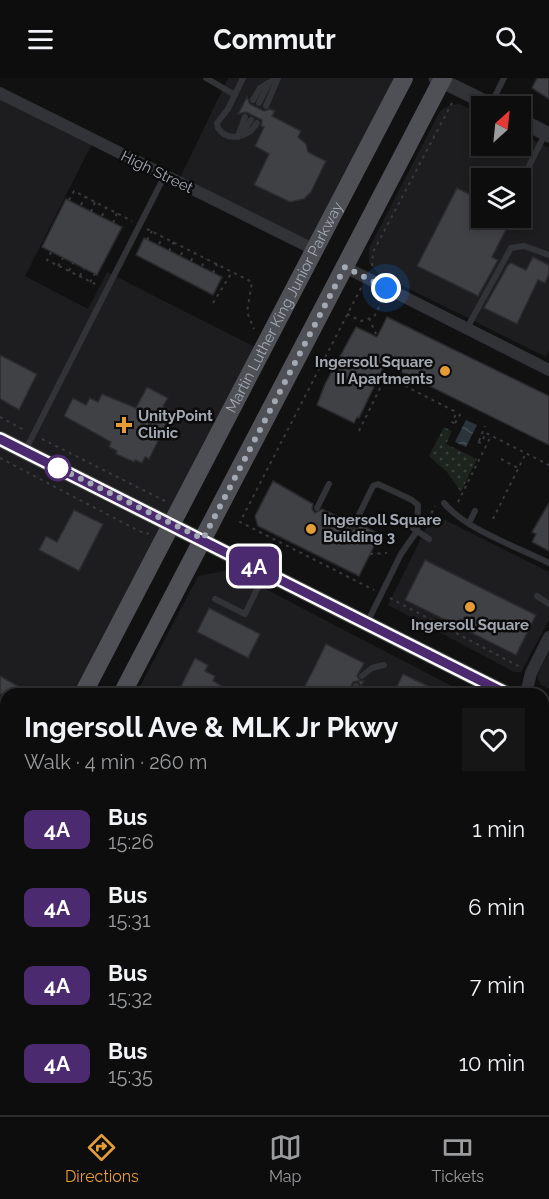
<!DOCTYPE html>
<html lang="en">
<head>
<meta charset="utf-8">
<style>
	body { margin:0; font-family:Raleway,sans-serif; background:#161617; color:#f1f3f6; height:100vh; display:flex; flex-direction:column; font-size:22px; white-space:nowrap }
	* { box-sizing:border-box; margin:0 }
	p { font-size:20px; color:#9a9c9e }
	.icon { flex:none; width:33px; height:33px; fill:none; stroke:currentColor; stroke-width:2; stroke-linecap:round; stroke-linejoin:round }
	.map { position:relative; flex:1; overflow:hidden }
	.sheet { position:absolute; left:0px; top:610px; width:549px; height:428px; display:flex; flex-direction:column; background:#0d0d0e; border-radius:18px 18px 0 0; box-shadow:0 3px 9px #0003,0 0 0 2px #2d2d2e }
	.sheet>* { flex:none }
	.badge { padding:0 12px; border-radius:9px; font-size:21px; line-height:39px }
	.needle { width:39px; rotate:27deg }
	.fabs { position:absolute; left:471px; top:18px; display:grid; gap:12px }
	.fabs a { display:grid; place-items:center; width:60px; height:60px; border-radius:0px; background:#0d0d0e; box-shadow:0 3px 9px #0003,0 0 0 2px #2d2d2e; font-size:30px }
	.you { position:absolute; width:30px; height:30px; margin:-15px; border:4px solid #fff; border-radius:50%; background:#1a73e8; box-shadow:0 0 0 9px #1a73e833 }
	.map>.badge { position:absolute; translate:-50% -50%; box-shadow:0 0 0 3px #fff }
	.round { display:grid; place-items:center; flex:none; width:63px; height:63px; border-radius:0px; background:#161617 }
	.overview { display:flex; align-items:center; justify-content:space-between; height:102px; padding:0 24px }
	h1 { font-size:28px; font-weight:700; line-height:45px }
	ul { padding:0; list-style:none }
	li { display:flex; align-items:center; gap:18px; height:78px; padding:0 24px }
	li div { flex:1 }
	li b { display:block; font-size:22px }
	li em { font-style:normal }
	li .badge { min-width:66px; font-weight:700; text-align:center }
	header { display:flex; justify-content:space-between; align-items:center; height:78px; padding:0 24px; background:#0d0d0e; font-size:27px; font-weight:700 }
	.menu { display:flex; justify-content:space-around; align-items:center; height:84px; border-top:2px solid #2d2d2e; background:#0d0d0e; font-size:16px; color:#9a9c9e }
	.menu a { display:grid; justify-items:center; gap:3px }
	.menu .current { color:#e59c36 }
	.map>svg:first-child { display:block }
	.built { fill:#1d1d1f; fill-rule:evenodd }
	.grass { fill:url(#grass-tufts) }
	.forest { fill:url(#forest-firs) }
	.park { fill:url(#park-dots) }
	.water { fill:url(#water-waves) }
	.building { fill:#404145; stroke:#2b2b2e; stroke-width:1.5 }
	.lines { fill:none; stroke-linecap:round; stroke-linejoin:round }
	.path { stroke:#383a3e; stroke-width:2; stroke-dasharray:3 4.5; stroke-linecap:butt }
	.service { stroke:#323337; stroke-width:6 }
	.minor { stroke:#323337; stroke-width:12 }
	.tertiary { stroke:#323337; stroke-width:15 }
	.secondary { stroke:#404247; stroke-width:16 }
	.primary { stroke:#4e5056; stroke-width:18 }
	.rail-casing { stroke:#494b50; stroke-width:6 }
	.rail { stroke:#0c0c0d; stroke-width:4; stroke-dasharray:11; stroke-linecap:butt }
	.line-casing { stroke:#fff; stroke-width:14 }
	.line { stroke:#4c2a6f; stroke-width:9 }
	.walk { stroke:#a3a9b2; stroke-width:6; stroke-dasharray:0 10.8 }
	.poi-dot { fill:#e59c36; stroke:#0c0c0d; stroke-width:2 }
	.stop-dot { fill:#fff; stroke:#4c2a6f; stroke-width:3 }
	.labels { text-anchor:middle; stroke-width:5; stroke-linejoin:round; paint-order:stroke }
	.street-label { font-size:15px; fill:#a3a9b2; stroke:#0c0c0d }
	.poi-label { font-size:15px; font-weight:bold; fill:#a3a9b2; stroke:#0c0c0d; text-anchor:start }
</style>
</head>
<body>
<header><svg class="icon" aria-label="menu" viewBox="0 0 24 24"><path d="M4 6h16M4 12h16M4 18h16"/></svg>Commutr<svg class="icon" aria-label="search" viewBox="0 0 24 24"><circle cx="10" cy="10" r="6"/><path d="M15 15l6 6"/></svg></header>
<div class="map">
<svg width="549" height="1037" viewBox="0 0 549 1037">
	<defs>
		<pattern id="grass-tufts" width="24" height="20" patternUnits="userSpaceOnUse" patternTransform="scale(1.5)"><rect width="24" height="20" fill="#1d241e"/><path d="M3 7l-1-3M5 7V3M7 7l1-3M15 17l-1-3M17 17v-4M19 17l1-3" fill="none" stroke="#3b413c"/></pattern>
		<pattern id="forest-firs" width="22" height="20" patternUnits="userSpaceOnUse" patternTransform="scale(1.5)"><rect width="22" height="20" fill="#1d241e"/><path d="M5 1l3.5 6h-7zM16 11l3.5 6h-7z" fill="#3b413c"/></pattern>
		<pattern id="park-dots" width="8" height="8" patternUnits="userSpaceOnUse" patternTransform="scale(1.5)"><rect width="8" height="8" fill="#1d241e"/><path d="M2 2h.1M6 6h.1" fill="none" stroke="#3b413c" stroke-width="1.8" stroke-linecap="round"/></pattern>
		<pattern id="water-waves" width="16" height="10" patternUnits="userSpaceOnUse" patternTransform="scale(1.5)"><rect width="16" height="10" fill="#2b343a"/><path d="M0 5q4-4 8 0t8 0" fill="none" stroke="#474f54"/></pattern>
	</defs>
	<rect width="100%" height="100%" fill="#111112"/>
	<g class="built">
		<path d="M228,0H404L315,172L178,104Z"/>
		<path d="M0,15L94,62L25,198L88,231L107,194L263,273L83,616H6V762L0,774Z"/>
		<path d="M459,26L481,36L482,68H520L521,56L549,70V273L546,279L379,196L369,185V170L440,33L450,27ZM482,100H520V140H482Z"/>
		<path d="M433,436L549,494V542L521,594H514L388,527Z"/>
		<path d="M229,492L467,616H136L198,498Z"/>
		<path d="M549,573V611L540,606L537,598Z"/>
		<path d="M543,659L549,662V940L543,937Z"/>
		<path d="M6,865V944L0,943V877Z"/>
		<path d="M543,962L549,968V1037H0V1008L6,1010V1032H543Z"/>
	</g>
	<path class="grass" d="M90,1032H164L176,1037H108Z"/>
	<path class="forest" d="M0,943L6,944V1010L0,1008Z"/>
	<path class="park" d="M444,349L452,353L446,366L477,381L461,414L447,394L429,378Z"/>
	<path class="water" d="M466,342L477,347L466,369L455,364Z"/>
	<g class="building">
		<path d="M537,0H549V21L532,10Z"/>
		<path d="M247,19L250,26L264,33L270,31L275,33L272,38L301,53L298,59L306,66L308,74L326,83L311,114L304,121L290,124L254,107L269,76L255,68L264,49L261,48L262,42L246,34L238,36Z"/>
		<path d="M457,110L482,122V140H512L492,179L498,182L478,218L417,188Z"/>
		<path d="M66,121L122,149L97,197L42,169Z"/>
		<path d="M144,160L222,199L213,217L136,177Z"/>
		<path d="M533,179L549,187V196L545,205L538,202L517,246L484,230L508,187L511,185L526,192Z"/>
		<path d="M387,239L549,318V367L385,286L359,340L357,339L354,345L317,327L325,306L356,249L377,259Z"/>
		<path d="M0,277L37,296L19,332L0,321Z"/>
		<path d="M147,309L168,320L163,328L168,331L162,343L167,345L149,381L145,379L142,385L135,382L134,384L116,376L117,373L109,369L111,364L64,338L73,320L86,327L90,320L98,324L102,316L136,330Z"/>
		<path d="M273,403L313,426L312,431L315,435L322,431L350,444L352,452L361,447L380,456L359,498L258,448L255,438Z"/>
		<path d="M549,425V473L532,464L536,456L532,454Z"/>
		<path d="M74,432L103,446L79,493L39,472L46,458L57,464Z"/>
		<path d="M425,482L536,537L516,577L405,522Z"/>
		<path d="M209,530L260,556L248,580L197,554Z"/>
		<path d="M326,566L364,585L357,598L360,603H364L361,608L358,603L353,604L348,616H301Z"/>
		<path d="M195,580L208,587L205,593L215,598L213,603L222,608L218,616H177Z"/>
		<path d="M403,596L444,616H409L396,610Z"/>
		<path d="M0,598L18,608L14,616H0Z"/>
	</g>
	<g class="lines">
		<g class="path">
			<path d="M69,122L74,113L132,143"/>
			<path d="M81,127L85,119"/>
			<path d="M91,134L95,124"/>
			<path d="M102,138L106,130"/>
			<path d="M113,145L117,135"/>
			<path d="M147,151L252,204L247,234L254,251"/>
			<path d="M147,162L152,153"/>
			<path d="M159,166L163,159"/>
			<path d="M169,173L174,164"/>
			<path d="M51,174L47,182L99,208"/>
			<path d="M181,177L184,170"/>
			<path d="M191,183L195,175"/>
			<path d="M58,188L63,180"/>
			<path d="M202,188L206,181"/>
			<path d="M372,188L373,174L453,23"/>
			<path d="M69,193L73,185"/>
			<path d="M213,195L217,186"/>
			<path d="M80,198L84,190"/>
			<path d="M90,204L95,196"/>
			<path d="M361,210L240,444L374,512"/>
			<path d="M213,225L232,194"/>
			<path d="M347,236L361,243L374,239L382,223"/>
			<path d="M369,240L376,256"/>
			<path d="M386,288V298"/>
			<path d="M0,339L26,353"/>
			<path d="M455,345L461,335"/>
			<path d="M359,353L386,298L454,333L456,336L452,344L455,346"/>
			<path d="M42,361L165,423"/>
			<path d="M479,363L485,348"/>
			<path d="M478,364L481,365L486,355L549,387"/>
			<path d="M0,380L137,452L146,456L149,455"/>
			<path d="M501,381L518,390"/>
			<path d="M458,424L491,358"/>
			<path d="M493,441L526,375"/>
			<path d="M428,442L435,428"/>
			<path d="M370,476L387,475"/>
			<path d="M390,520L520,589"/>
			<path d="M0,637L6,640"/>
		</g>
		<g class="service">
			<path d="M206,0L235,17"/>
			<path d="M243,0L228,31L217,45L218,50C228,65 249,59 257,45"/>
			<path d="M253,22L260,10L268,5"/>
			<path d="M259,25L269,5L275,0"/>
			<path d="M491,26L504,0"/>
			<path d="M266,28L278,0"/>
			<path d="M238,58L245,39"/>
			<path d="M238,59L251,42"/>
			<path d="M529,88L545,56"/>
			<path d="M467,250L511,170L524,168L549,177"/>
			<path d="M25,373L165,97"/>
			<path d="M444,425C466,452 518,469 549,485"/>
			<path d="M317,430L329,406"/>
			<path d="M402,442L417,453"/>
			<path d="M469,445L475,433"/>
			<path d="M354,447L373,408L378,406L412,422L418,427L417,453"/>
			<path d="M537,518L549,526"/>
			<path d="M215,521L245,536L264,497"/>
			<path d="M367,545L401,476L417,453L429,461"/>
			<path d="M362,598L372,590L384,587"/>
			<path d="M354,616L356,608"/>
			<path d="M543,803L549,806"/>
		</g>
		<g class="minor">
			<path d="M0,15L315,172"/>
			<path d="M345,189L549,292"/>
			<path d="M526,616L531,595L549,559"/>
		</g>
		<g class="tertiary">
			<path d="M436,0L493,28"/>
			<path d="M520,42L549,57"/>
		</g>
		<g class="secondary">
			<path d="M0,361L507,616"/>
			<path d="M543,636L549,639"/>
			<path d="M0,680L6,683"/>
			<path d="M543,953L549,956"/>
		</g>
		<g class="primary">
			<path id="s1" d="M83,616L404,0"/>
			<path d="M122,616L443,0"/>
			<path d="M0,774L6,762"/>
			<path d="M0,849L6,837"/>
		</g>
		<defs>
			<g id="rail">
				<path d="M0,1025L6,1027"/>
				<path d="M27,1032L46,1037"/>
			</g>
		</defs>
		<use href="#rail" class="rail-casing"/>
		<use href="#rail" class="rail"/>
	</g>
	<g class="lines">
		<defs>
			<path id="line" d="M0,361L507,616"/>
		</defs>
		<use href="#line" class="line-casing"/>
		<use href="#line" class="line"/>
		<path class="walk" d="M58,390L55,388L203,461L345,189L386,210"/>
	</g>
	<g class="poi-dot">
		<circle cx="445" cy="293" r="6"/>
		<path d="M121 338h6v6h6v6h-6v6h-6v-6h-6v-6h6z"/>
		<circle cx="311" cy="451" r="6"/>
		<circle cx="470" cy="529" r="6"/>
	</g>
	<circle class="stop-dot" cx="58" cy="390" r="12"/>
	<g class="labels">
		<g class="street-label">
			<text transform="translate(157 94) rotate(26)" y="5">High Street</text>
			<text dy="5" stroke="none"><textPath href="#s1" startOffset="436">Martin Luther King Junior Parkway</textPath></text>
		</g>
		<g class="poi-label">
			<text x="433" y="289" text-anchor="end">Ingersoll Square<tspan x="433" dy="17">II Apartments</tspan></text>
			<text x="138" y="343">UnityPoint<tspan x="138" dy="17">Clinic</tspan></text>
			<text x="323" y="447">Ingersoll Square<tspan x="323" dy="17">Building 3</tspan></text>
			<text x="470" y="552" text-anchor="middle">Ingersoll Square</text>
		</g>
	</g>
</svg>
<div class="fabs">
<a><svg class="needle" viewBox="-14 -14 28 28"><path d="M0-13l5 13h-10z" fill="#e53935"/><path d="M0 13l5-13h-10z" fill="#9a9c9e"/></svg></a>
<a><svg class="icon" aria-label="layers" viewBox="0 0 24 24"><path d="M12 4l9 5-9 5-9-5zM3 14l9 5 9-5"/></svg></a>
</div>
<div class="you" style="left:386px;top:210px"></div>
<b class="badge" style="left:254px;top:488px;background:#4c2a6f;color:#fff">4A</b>
<section class="sheet">
<div class="overview"><div><h1>Ingersoll Ave &amp; MLK Jr Pkwy</h1><p>Walk · 4 min · 260 m</p></div><a class="round"><svg class="icon" aria-label="heart" viewBox="0 0 24 24"><path d="M12 20l-8-8c-3-5 5-10 8-4 3-6 11-1 8 4z"/></svg></a></div>
<ul>
<li><span class="badge" style="background:#4c2a6f;color:#fff">4A</span><div><b>Bus</b><p>15:26</p></div><em>1 min</em></li>
<li><span class="badge" style="background:#4c2a6f;color:#fff">4A</span><div><b>Bus</b><p>15:31</p></div><em>6 min</em></li>
<li><span class="badge" style="background:#4c2a6f;color:#fff">4A</span><div><b>Bus</b><p>15:32</p></div><em>7 min</em></li>
<li><span class="badge" style="background:#4c2a6f;color:#fff">4A</span><div><b>Bus</b><p>15:35</p></div><em>10 min</em></li>
</ul>
</section>
</div>
<nav class="menu">
<a class="current"><svg class="icon" aria-label="directions" viewBox="0 0 24 24"><path d="M12 3l9 9-9 9-9-9zM9 14v-3h6M13 9l2 2-2 2"/></svg>Directions</a>
<a><svg class="icon" aria-label="map" viewBox="0 0 24 24"><path d="M3 6l6-2 6 2 6-2v14l-6 2-6-2-6 2zM9 4v14M15 6v14"/></svg>Map</a>
<a><svg class="icon" aria-label="tickets" viewBox="0 0 24 24"><path d="M3 7h18v10H3zM15 7v10"/></svg>Tickets</a>
</nav>
</body>
</html>
